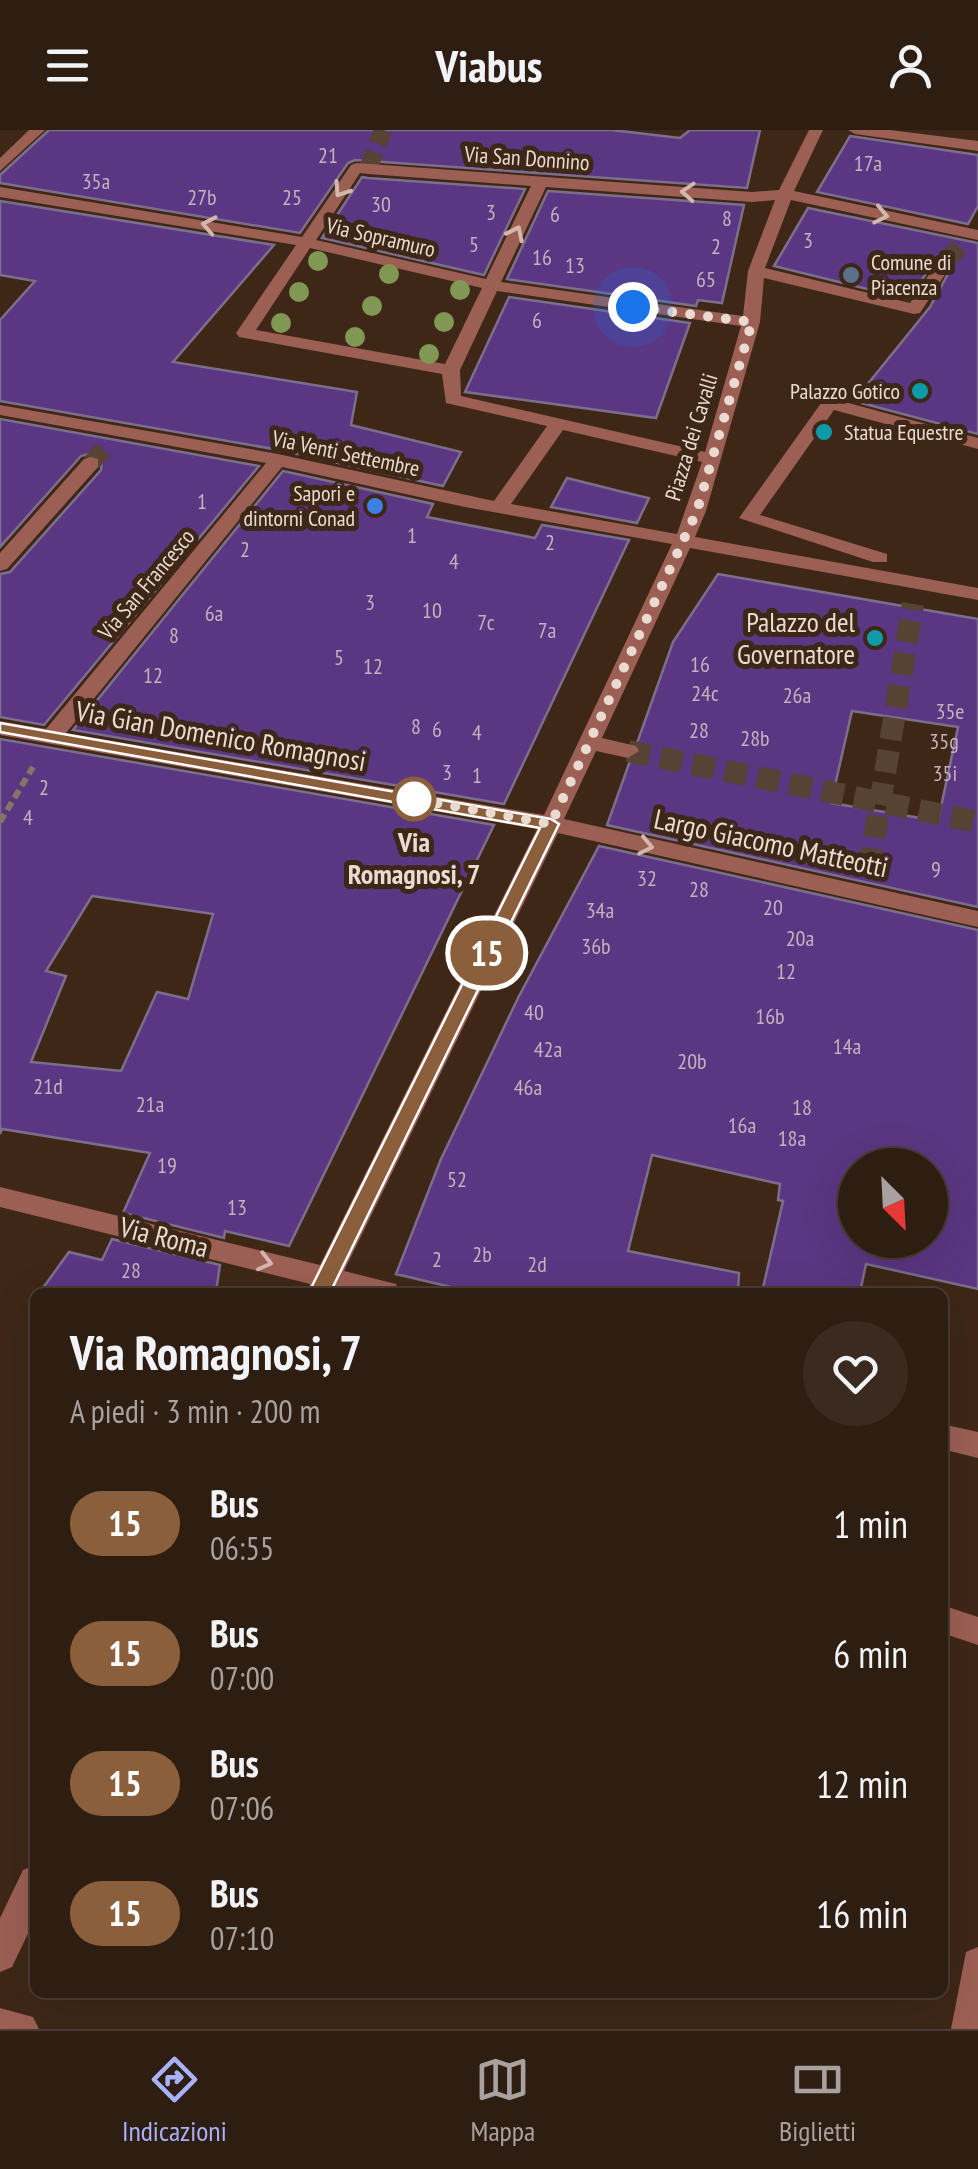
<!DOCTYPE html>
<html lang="it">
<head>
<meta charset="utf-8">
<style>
	body { margin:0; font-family:"PT Sans Narrow",sans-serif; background:#3a2a1f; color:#f1f3f6; height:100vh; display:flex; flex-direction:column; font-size:38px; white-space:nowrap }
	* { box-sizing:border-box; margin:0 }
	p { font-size:32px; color:#a7a29f }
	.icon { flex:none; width:55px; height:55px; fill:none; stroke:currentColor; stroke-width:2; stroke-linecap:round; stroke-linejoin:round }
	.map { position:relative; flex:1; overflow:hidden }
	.details { position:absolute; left:30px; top:1158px; width:918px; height:710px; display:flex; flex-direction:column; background:#2e1d11; border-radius:15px; box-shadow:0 10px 40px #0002,0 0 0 2px #493b31 }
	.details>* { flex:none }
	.badge { padding:0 20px; border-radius:32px; font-size:35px; line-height:65px }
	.needle { width:65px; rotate:156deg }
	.controls { position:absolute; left:838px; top:1018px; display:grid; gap:20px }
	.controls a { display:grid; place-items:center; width:110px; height:110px; border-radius:50%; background:#2e1d11; box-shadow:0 10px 40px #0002,0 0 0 2px #493b31; font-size:50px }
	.you { position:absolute; width:50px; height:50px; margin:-25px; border:8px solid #fff; border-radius:50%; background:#1a73e8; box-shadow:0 0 0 15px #1a73e833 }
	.map>.badge { position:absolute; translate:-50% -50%; box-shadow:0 0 0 5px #fff }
	.round { display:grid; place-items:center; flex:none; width:105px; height:105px; border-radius:52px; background:#3a2a1f }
	.headline { display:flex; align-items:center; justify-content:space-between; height:170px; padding:0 40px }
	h1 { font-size:48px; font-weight:600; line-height:75px }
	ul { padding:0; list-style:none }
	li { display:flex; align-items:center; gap:30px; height:130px; padding:0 40px }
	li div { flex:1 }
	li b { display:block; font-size:38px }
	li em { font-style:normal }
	li .badge { min-width:110px; font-weight:700; text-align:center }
	header { display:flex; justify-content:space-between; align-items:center; height:130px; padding:0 40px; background:#2e1d11; font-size:45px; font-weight:600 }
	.menu { display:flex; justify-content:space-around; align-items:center; height:140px; border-top:2px solid #493b31; background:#2e1d11; font-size:28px; color:#a7a29f }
	.menu a { display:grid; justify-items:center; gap:5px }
	.menu .current { color:#a7b1fc }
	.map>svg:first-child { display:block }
	.building { fill:#5b3682; stroke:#7b6f8b; stroke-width:2.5; fill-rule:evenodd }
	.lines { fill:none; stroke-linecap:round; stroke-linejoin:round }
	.minor-tunnel-far1 { stroke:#584233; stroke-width:18; stroke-dasharray:18 9; stroke-linecap:butt }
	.minor-tunnel { stroke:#584233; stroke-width:22; stroke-dasharray:22 11; stroke-linecap:butt }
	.path { stroke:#877466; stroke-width:6; stroke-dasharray:9 5; stroke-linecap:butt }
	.minor { fill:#9c5f54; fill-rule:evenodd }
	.tree { fill:#819854 }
	.oneway { stroke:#d3b6ac }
	.line { fill:#8b5e3c; stroke:#fff; stroke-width:2.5 }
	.walk { stroke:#eadbd1; stroke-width:10; stroke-dasharray:0 18 }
	.service-dot { fill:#5c6f8a; stroke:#3e2717; stroke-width:4 }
	.culture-dot { fill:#0f9aa8; stroke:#3e2717; stroke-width:4 }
	.shop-dot { fill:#3f7fe0; stroke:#3e2717; stroke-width:4 }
	.stop-dot { fill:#fff; stroke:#8b5e3c; stroke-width:5 }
	.labels { text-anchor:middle; stroke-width:10; stroke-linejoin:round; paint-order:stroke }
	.number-label { font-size:22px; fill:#c6b2bd }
	.far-street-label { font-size:22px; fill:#eadbd1; stroke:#3e2717 }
	.far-poi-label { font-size:22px; fill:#eadbd1; stroke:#3e2717; text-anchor:start }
	.poi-label { font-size:28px; fill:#eadbd1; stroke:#3e2717; text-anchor:end }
	.street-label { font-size:28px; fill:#eadbd1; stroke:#3e2717 }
	.stop-label { font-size:28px; font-weight:bold; fill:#eadbd1; stroke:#3e2717 }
</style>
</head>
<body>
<header><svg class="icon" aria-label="menu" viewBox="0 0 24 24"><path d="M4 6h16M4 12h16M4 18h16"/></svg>Viabus<svg class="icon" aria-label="person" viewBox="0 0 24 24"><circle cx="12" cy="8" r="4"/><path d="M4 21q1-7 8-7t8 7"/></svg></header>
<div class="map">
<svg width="978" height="1899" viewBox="0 0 978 1899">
	<rect width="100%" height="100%" fill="#3e2717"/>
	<g class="building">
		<path d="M49,0H612L680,8L690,0H760L747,58L355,30L348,33L300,103L0,53V45Z"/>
		<path d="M850,6L978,25V76L968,94L817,62Z"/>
		<path d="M362,47L368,48L525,59L484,145L322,108Z"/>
		<path d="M548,61L744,75L722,173L698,170L696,176L507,149Z"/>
		<path d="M0,71L274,115L173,232L357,262L351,295L461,322L443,356L279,320L0,271V190L35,151L0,145Z"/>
		<path d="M808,78L978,113V304L854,271L930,177L949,142L931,137L908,169L774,136Z"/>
		<path d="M509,167L690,193L656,288L465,262Z"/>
		<path d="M0,289L259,336L44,595L0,587V444L10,442L101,340L102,329L92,323L81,326L0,417Z"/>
		<path d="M283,341L433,374L427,387L535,408L542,395L629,410L504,674L73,600Z"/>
		<path d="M567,348L623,362L649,368L637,393L551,377Z"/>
		<path d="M718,444L978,489V777L607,695L630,631L643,622L637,613L673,512ZM852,581L958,597L938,691L831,673Z"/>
		<path d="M0,609L494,695L289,1116L225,1101L224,1108L123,1083L150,1023L2,999L0,1004ZM92,766L213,784L188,869L157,862L121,941L31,932L66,846L46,841Z"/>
		<path d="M599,716L978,800V1159L866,1134L860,1162H762L783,1071L778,1070L780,1054L652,1025L628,1121L739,1143L738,1162H472L396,1144L441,1029L518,868ZM855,1035H930V1110H855Z"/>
		<path d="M112,1109L220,1135L216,1162H40L69,1122L102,1130Z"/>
	</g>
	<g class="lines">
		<g class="minor-tunnel-far1">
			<path d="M368,39L383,0"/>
			<path d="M950,127L959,117"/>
			<path d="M91,333L104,319"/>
		</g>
		<g class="minor-tunnel">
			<path d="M628,621L978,692"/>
			<path d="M869,740L913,474"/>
		</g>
		<path class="path" d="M0,692L33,637"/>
		<g class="minor">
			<path d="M29,0H45L0,41V28Z"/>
			<path d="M809,0H823L794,61L978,100V110L791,70L765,138L910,173L932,140L946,143L920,183L914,184L764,148L760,192L706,381L695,407L978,458V470L690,418L602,608L636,616L639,621L628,628L596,621L564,689L978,781V797L558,703L344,1141L396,1154L399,1162H307L310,1154L0,1077V1057L320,1135L537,699L0,605V591L46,599L266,333L0,285V275L278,324L494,371L547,296L446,273L442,244L239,207L236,203L296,115L0,67V57L302,107L351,35L356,33L752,62L779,60ZM360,43L368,44L531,56L486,149L316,110ZM546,57L752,72L775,70L748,141L743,186L501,152ZM310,118L482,158L445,234L256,200ZM497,161L741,196L705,322L461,266L460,240ZM563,300L702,332L677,404L511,374ZM282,337L465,377L672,414L544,685L66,603Z"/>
			<path d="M848,0H890L978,11V21L855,4Z"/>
			<path d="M830,268L978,308V319L834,280L760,385L887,424V432H873L739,388L824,269Z"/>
			<path d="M91,327L98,329V337L7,439L0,441V423L84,329Z"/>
			<path d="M942,1294L978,1302V1328L942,1319Z"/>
			<path d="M942,1475L978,1487V1515L942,1503Z"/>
			<path d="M35,1735V1789L12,1837L0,1842V1788L23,1740Z"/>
			<path d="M978,1817V1899H951L966,1822Z"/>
			<path d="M0,1878L33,1887L39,1899H0Z"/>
		</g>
	</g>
	<g class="tree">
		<circle cx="318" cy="131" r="10"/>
		<circle cx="389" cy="144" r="10"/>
		<circle cx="460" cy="160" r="10"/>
		<circle cx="299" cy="162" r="10"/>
		<circle cx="372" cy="176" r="10"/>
		<circle cx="444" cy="192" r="10"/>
		<circle cx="281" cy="193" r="10"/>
		<circle cx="355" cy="207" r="10"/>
		<circle cx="429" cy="224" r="10"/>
	</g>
	<defs><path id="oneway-chevron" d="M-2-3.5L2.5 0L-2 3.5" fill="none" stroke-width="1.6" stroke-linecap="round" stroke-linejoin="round" transform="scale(2.5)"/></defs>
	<g class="oneway">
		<use href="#oneway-chevron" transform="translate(341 60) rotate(124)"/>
		<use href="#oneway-chevron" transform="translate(688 62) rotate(-176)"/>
		<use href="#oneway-chevron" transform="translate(881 85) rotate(12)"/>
		<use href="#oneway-chevron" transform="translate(209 95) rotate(-169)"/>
		<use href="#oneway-chevron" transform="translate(516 103) rotate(-64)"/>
		<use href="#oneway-chevron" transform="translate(646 716) rotate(12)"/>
		<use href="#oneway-chevron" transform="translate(265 1132) rotate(14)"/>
	</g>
	<path class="line" d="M0,593L551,689L559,694L327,1169H312L309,1162L540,698L0,602Z"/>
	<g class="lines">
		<path class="walk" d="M414,669L408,668L551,694L697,381L752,192L633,177"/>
	</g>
	<circle class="service-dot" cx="851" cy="145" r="10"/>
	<g class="culture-dot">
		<circle cx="920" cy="261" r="10"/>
		<circle cx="824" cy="302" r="10"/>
		<circle cx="875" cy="508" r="10"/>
	</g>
	<circle class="shop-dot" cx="375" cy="376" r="10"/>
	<circle class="stop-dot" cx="414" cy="669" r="20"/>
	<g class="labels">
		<g class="number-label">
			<text x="328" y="33">21</text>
			<text x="868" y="41">17a</text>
			<text x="96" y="59">35a</text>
			<text x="202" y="75">27b</text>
			<text x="292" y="75">25</text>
			<text x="381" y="82">30</text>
			<text x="491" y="90">3</text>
			<text x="555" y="92">6</text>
			<text x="727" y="96">8</text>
			<text x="808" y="118">3</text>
			<text x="474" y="122">5</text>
			<text x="716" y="124">2</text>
			<text x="542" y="135">16</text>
			<text x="575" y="143">13</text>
			<text x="706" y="157">65</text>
			<text x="537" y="198">6</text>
			<text x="202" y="379">1</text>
			<text x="412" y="413">1</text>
			<text x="550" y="420">2</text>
			<text x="245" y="427">2</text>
			<text x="454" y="439">4</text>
			<text x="370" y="480">3</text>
			<text x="432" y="488">10</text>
			<text x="214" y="491">6a</text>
			<text x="486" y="500">7c</text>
			<text x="547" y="508">7a</text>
			<text x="174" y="513">8</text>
			<text x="339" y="535">5</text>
			<text x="700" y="542">16</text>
			<text x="373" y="544">12</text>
			<text x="153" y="553">12</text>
			<text x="705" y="571">24c</text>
			<text x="797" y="573">26a</text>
			<text x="950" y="589">35e</text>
			<text x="416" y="604">8</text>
			<text x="437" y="607">6</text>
			<text x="699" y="608">28</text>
			<text x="477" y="610">4</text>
			<text x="755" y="616">28b</text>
			<text x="944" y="619">35g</text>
			<text x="447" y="650">3</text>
			<text x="945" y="651">35i</text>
			<text x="477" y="653">1</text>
			<text x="44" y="665">2</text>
			<text x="28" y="695">4</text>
			<text x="936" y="747">9</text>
			<text x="647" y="756">32</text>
			<text x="699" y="767">28</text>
			<text x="773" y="785">20</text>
			<text x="600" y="788">34a</text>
			<text x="800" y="816">20a</text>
			<text x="596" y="824">36b</text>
			<text x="786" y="849">12</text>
			<text x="534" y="890">40</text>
			<text x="770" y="894">16b</text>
			<text x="847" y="924">14a</text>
			<text x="548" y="927">42a</text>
			<text x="692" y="939">20b</text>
			<text x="48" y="964">21d</text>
			<text x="528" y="965">46a</text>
			<text x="150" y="982">21a</text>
			<text x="802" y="985">18</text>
			<text x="742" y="1003">16a</text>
			<text x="792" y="1016">18a</text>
			<text x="167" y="1043">19</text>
			<text x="457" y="1057">52</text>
			<text x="237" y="1085">13</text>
			<text x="482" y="1132">2b</text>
			<text x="437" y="1137">2</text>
			<text x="537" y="1142">2d</text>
			<text x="131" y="1148">28</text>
		</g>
		<g class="far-street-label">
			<text transform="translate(527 28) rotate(4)" y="8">Via San Donnino</text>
			<text transform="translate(381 107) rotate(13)" y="8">Via Sopramuro</text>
			<text transform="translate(691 307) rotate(-73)" y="8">Piazza dei Cavalli</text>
			<text transform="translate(346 323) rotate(12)" y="8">Via Venti Settembre</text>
			<text transform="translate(146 454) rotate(-50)" y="8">Via San Francesco</text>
		</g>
		<g class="far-poi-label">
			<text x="871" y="140">Comune di<tspan x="871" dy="25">Piacenza</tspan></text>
			<text x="900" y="269" text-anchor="end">Palazzo Gotico</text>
			<text x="844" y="310">Statua Equestre</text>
			<text x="355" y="371" text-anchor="end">Sapori e<tspan x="355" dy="25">dintorni Conad</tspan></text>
		</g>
		<g class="poi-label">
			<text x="855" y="502">Palazzo del<tspan x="855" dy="32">Governatore</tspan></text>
		</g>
		<g class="street-label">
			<text transform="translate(221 606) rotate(10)" y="10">Via Gian Domenico Romagnosi</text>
			<text transform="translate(771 713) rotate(12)" y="10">Largo Giacomo Matteotti</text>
			<text transform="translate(164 1107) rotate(14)" y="10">Via Roma</text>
		</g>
		<g class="stop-label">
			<text x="414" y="722">Via<tspan x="414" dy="32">Romagnosi, 7</tspan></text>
		</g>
	</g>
</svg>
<div class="controls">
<a><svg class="needle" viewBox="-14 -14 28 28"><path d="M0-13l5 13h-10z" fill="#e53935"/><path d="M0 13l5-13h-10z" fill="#a7a29f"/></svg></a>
</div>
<div class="you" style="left:633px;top:177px"></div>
<b class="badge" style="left:487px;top:823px;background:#8b5e3c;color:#fff">15</b>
<section class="details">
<div class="headline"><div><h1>Via Romagnosi, 7</h1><p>A piedi · 3 min · 200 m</p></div><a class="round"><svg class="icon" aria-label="heart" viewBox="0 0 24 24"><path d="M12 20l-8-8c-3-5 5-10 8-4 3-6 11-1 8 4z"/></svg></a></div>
<ul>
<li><span class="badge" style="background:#8b5e3c;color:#fff">15</span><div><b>Bus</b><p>06:55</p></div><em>1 min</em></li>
<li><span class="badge" style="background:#8b5e3c;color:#fff">15</span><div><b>Bus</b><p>07:00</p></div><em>6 min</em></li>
<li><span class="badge" style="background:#8b5e3c;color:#fff">15</span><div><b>Bus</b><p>07:06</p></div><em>12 min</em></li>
<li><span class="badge" style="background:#8b5e3c;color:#fff">15</span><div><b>Bus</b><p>07:10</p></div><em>16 min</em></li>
</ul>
</section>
</div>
<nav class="menu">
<a class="current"><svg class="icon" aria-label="directions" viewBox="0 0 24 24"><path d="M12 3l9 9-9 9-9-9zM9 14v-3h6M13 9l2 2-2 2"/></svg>Indicazioni</a>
<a><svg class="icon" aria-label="map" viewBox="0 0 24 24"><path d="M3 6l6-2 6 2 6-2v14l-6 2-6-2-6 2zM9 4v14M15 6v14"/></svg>Mappa</a>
<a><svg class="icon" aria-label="tickets" viewBox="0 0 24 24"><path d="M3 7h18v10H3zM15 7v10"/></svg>Biglietti</a>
</nav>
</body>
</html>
